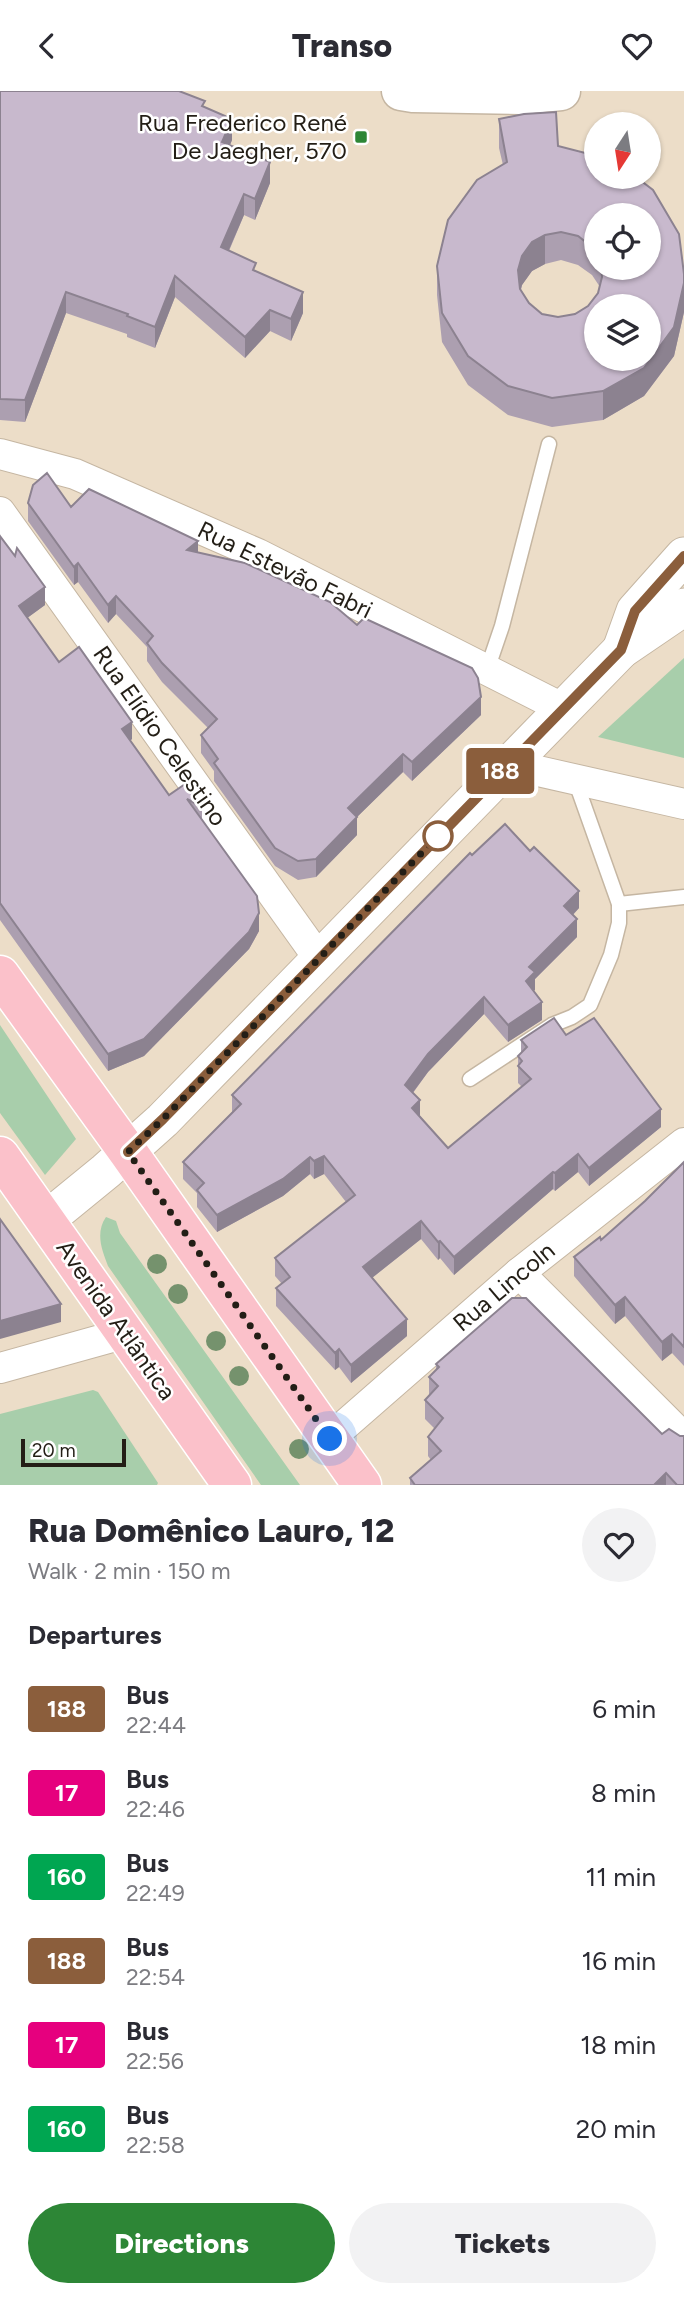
<!DOCTYPE html>
<html lang="en">
<head>
<meta charset="utf-8">
<style>
	body { margin:0; font-family:Figtree,sans-serif; background:#f2f2f3; color:#2b2b33; height:100vh; display:flex; flex-direction:column; font-size:26px; white-space:nowrap }
	* { box-sizing:border-box; margin:0 }
	p { font-size:23px; color:#7c7c81 }
	.icon { flex:none; width:38px; height:38px; fill:none; stroke:currentColor; stroke-width:2; stroke-linecap:round; stroke-linejoin:round }
	.map { position:relative; height:1394px; overflow:hidden }
	.drawer { display:flex; flex-direction:column; background:#fff; flex:1 }
	.drawer>* { flex:none }
	.badge { padding:0 14px; border-radius:5px; font-size:24px; line-height:46px }
	.needle { width:46px; rotate:192deg }
	.tools { position:absolute; left:584px; top:21px; display:grid; gap:14px }
	.tools a { display:grid; place-items:center; width:77px; height:77px; border-radius:50%; background:#fff; box-shadow:0 2px 5px #0004; font-size:35px }
	.scale { position:absolute; left:21px; bottom:18px; width:105px; box-sizing:border-box; padding-left:7px; border:4px solid #231e16; border-top:0; font-size:19px; line-height:24px; white-space:nowrap; color:#231e16; -webkit-text-stroke:5px #fff; paint-order:stroke }
	.you { position:absolute; width:35px; height:35px; margin:-18px; border:5px solid #fff; border-radius:50%; background:#1a73e8; box-shadow:0 0 0 10px #1a73e833 }
	.map>.badge { position:absolute; translate:-50% -50%; box-shadow:0 0 0 4px #fff }
	h2 { padding:0 28px; font-size:26px; line-height:63px }
	.round { display:grid; place-items:center; flex:none; width:74px; height:74px; border-radius:37px; background:#f2f2f3 }
	.headline { display:flex; align-items:center; justify-content:space-between; height:119px; padding:0 28px }
	h1 { font-size:33px; font-weight:800; line-height:52px }
	.primary-button { display:flex; gap:14px; margin-top:auto; padding:14px 28px }
	.primary-button a { flex:1; height:80px; border-radius:42px; background:#2d8636; color:#fff; font-size:28px; font-weight:800; line-height:80px; text-align:center }
	.primary-button a+a { background:#f2f2f3; color:#2b2b33 }
	ul { padding:0; list-style:none }
	li { display:flex; align-items:center; gap:21px; height:84px; padding:0 28px }
	li div { flex:1 }
	li b { display:block; font-size:26px }
	li em { font-style:normal }
	li .badge { min-width:77px; font-weight:700; text-align:center }
	header { display:flex; justify-content:space-between; align-items:center; height:91px; padding:0 28px; background:#fff; font-size:32px; font-weight:800 }
	.map>svg:first-child { display:block }
	.green { fill:#a8ceab }
	.lines { fill:none; stroke-linecap:round; stroke-linejoin:round }
	.service-casing { stroke:#c5b6a2; stroke-width:17 }
	.minor-casing { stroke:#c5b6a2; stroke-width:32 }
	.tertiary-casing { stroke:#c5b6a2; stroke-width:39 }
	.secondary-casing { stroke:#c5b6a2; stroke-width:41 }
	.primary-casing { stroke:#fff; stroke-width:41 }
	.service { stroke:#fff; stroke-width:14 }
	.minor { stroke:#fff; stroke-width:30 }
	.tertiary { stroke:#fff; stroke-width:37 }
	.secondary { stroke:#fff; stroke-width:38 }
	.primary { stroke:#fbc1ca; stroke-width:38 }
	.tree { fill:#75926d }
	.wall { fill:#ac9fb0; fill-rule:evenodd }
	.shaded-wall { fill:#8c8290 }
	.building { fill:#c8b9cd; stroke:#8c8290; stroke-width:2; fill-rule:evenodd }
	.line-casing { stroke:#fff; stroke-width:16 }
	.line { stroke:#8b5e3c; stroke-width:10 }
	.walk { stroke:#231e16; stroke-width:7; stroke-dasharray:0 12.6 }
	.poi-dot { fill:#2d8636; stroke:#fff; stroke-width:2.5 }
	.stop-dot { fill:#fff; stroke:#8b5e3c; stroke-width:3.5 }
	.labels { text-anchor:middle; stroke-width:5; stroke-linejoin:round; paint-order:stroke }
	.poi-label { font-size:24px; fill:#231e16; stroke:#fff; text-anchor:end }
	.street-label { font-size:24px; fill:#231e16; stroke:#fff }
</style>
</head>
<body>
<header><svg class="icon" aria-label="back" viewBox="0 0 24 24"><path d="M15 5l-7 7 7 7"/></svg>Transo<svg class="icon" aria-label="heart" viewBox="0 0 24 24"><path d="M12 20l-8-8c-3-5 5-10 8-4 3-6 11-1 8 4z"/></svg></header>
<div class="map">
<svg width="684" height="1394" viewBox="0 0 684 1394">
	<rect width="100%" height="100%" fill="#ecddc8"/>
	<g class="green">
		<path d="M684,567V667L598,646Z"/>
		<path d="M0,934L76,1048L45,1084L0,1022Z"/>
		<path d="M106,1126L116,1130L120,1142L300,1394H261L108,1175C102,1159 95,1142 106,1126Z"/>
		<path d="M93,1299L98,1301L158,1392L157,1394H0V1323Z"/>
	</g>
	<g class="lines">
		<defs>
			<g id="service">
				<path d="M487,579L502,535L549,353"/>
				<path d="M619,813L684,806"/>
				<path d="M470,988L552,934L572,926L590,914L611,864L619,832V813L575,689"/>
			</g>
			<g id="minor">
				<path d="M0,363L75,383L258,463L562,617"/>
				<path d="M0,421L320,869"/>
				<path d="M507,673L684,713"/>
				<path d="M519,1182L684,1347"/>
				<path d="M0,1277L126,1242"/>
				<path d="M330,1347L519,1182L684,1052"/>
			</g>
			<g id="tertiary">
				<path d="M621,559L635,520L684,465"/>
				<path d="M46,1129L106,1080L163,1029L621,559L684,516"/>
			</g>
			<path id="secondary" d="M401,0L413,2L521,4L561,0"/>
			<g id="primary">
				<path d="M0,884L128,1061L362,1394"/>
				<path d="M0,1065L232,1394"/>
			</g>
		</defs>
		<use href="#service" class="service-casing"/>
		<use href="#minor" class="minor-casing"/>
		<use href="#tertiary" class="tertiary-casing"/>
		<use href="#secondary" class="secondary-casing"/>
		<use href="#primary" class="primary-casing"/>
		<use href="#service" class="service"/>
		<use href="#minor" class="minor"/>
		<use href="#tertiary" class="tertiary"/>
		<use href="#secondary" class="secondary"/>
		<use href="#primary" class="primary"/>
	</g>
	<g class="tree">
		<circle cx="157" cy="1173" r="10"/>
		<circle cx="178" cy="1203" r="10"/>
		<circle cx="216" cy="1250" r="10"/>
		<circle cx="239" cy="1285" r="10"/>
		<circle cx="299" cy="1358" r="10"/>
	</g>
	<g class="wall">
		<path d="M0,0L205,16L232,49L230,54L270,92L255,129L244,124L229,160L256,180L303,222L291,250L270,240L245,267L175,206L155,257L127,246V243L66,222L25,331L0,329Z"/>
		<path d="M499,28L558,55L684,183V221L674,265L644,305L603,329L552,336L508,324L468,294L442,251L437,204V175L503,74L499,57ZM597,124L649,177H597ZM561,169L578,174L592,184L600,196L598,202L588,215L575,223L558,226L542,223L529,212L521,199L522,194L532,180L545,173Z"/>
		<path d="M28,412L71,416L198,462L357,534L481,624L412,690L403,681L357,726V744L316,786L298,789L275,775L214,690V680L201,662V644L208,637L162,591L147,570V556L116,523L108,532L78,491L74,494L28,430Z"/>
		<path d="M0,445L45,514L27,527L59,571L132,648L130,650L169,704L185,693L202,716V728L259,840L249,858L144,965L108,980L0,829Z"/>
		<path d="M472,764L579,817L573,824L577,846L535,888L534,900L542,929L508,951L484,923L428,981L413,1002L420,1025L448,1057L522,996L518,992V965L521,962V949L566,944L661,1036L589,1095L578,1081L555,1100L553,1098L454,1184L440,1167L438,1169L421,1148L372,1187L407,1245L351,1292L339,1276L335,1279L276,1215V1197L282,1193L275,1185V1167L346,1111L324,1083L314,1088L310,1083L283,1105L217,1141L197,1116V1102L183,1088V1071L232,1021V1004Z"/>
		<path d="M684,1071V1275L672,1262L662,1270L625,1225L615,1233L574,1185V1166L601,1149L645,1110Z"/>
		<path d="M512,1207L684,1394H410V1387L431,1369L428,1365V1346L435,1338L425,1328V1309L429,1304V1286L436,1279V1273Z"/>
	</g>
	<g class="shaded-wall">
		<path d="M232,28V49L222,73V51Z"/>
		<path d="M270,71V92L255,129V108Z"/>
		<path d="M244,103V124L221,177V156Z"/>
		<path d="M545,144V173L532,180L522,194L518,208V179L522,165L532,151Z"/>
		<path d="M175,185V206L155,257V236Z"/>
		<path d="M684,192V221L674,265L644,305L603,329V300Z"/>
		<path d="M66,201V222L25,331V309Z"/>
		<path d="M303,201V222L291,250V228Z"/>
		<path d="M270,219V240L245,267V246Z"/>
		<path d="M198,450V468L187,459Z"/>
		<path d="M78,472V491L74,494V476Z"/>
		<path d="M45,496V514L19,533V515Z"/>
		<path d="M116,505V523L108,532V514Z"/>
		<path d="M481,606V624L412,690V671Z"/>
		<path d="M132,631V648L122,656V638Z"/>
		<path d="M403,663V681L357,726V744L316,786V768L348,717Z"/>
		<path d="M579,800V817L564,833V815Z"/>
		<path d="M259,822V840L249,858L144,965L108,980V963Z"/>
		<path d="M577,828V846L535,888V899L526,907V890L529,876Z"/>
		<path d="M484,906V923L428,981L405,1012V994L428,963Z"/>
		<path d="M542,911V929L508,951V934Z"/>
		<path d="M420,1009V1026L412,1017Z"/>
		<path d="M661,1018V1036L589,1095V1077Z"/>
		<path d="M578,1063V1081L555,1100V1082Z"/>
		<path d="M324,1065V1083L314,1088V1070Z"/>
		<path d="M310,1066V1083L283,1105L217,1141V1124Z"/>
		<path d="M553,1081V1098L454,1184V1166Z"/>
		<path d="M421,1130V1148L363,1194V1176Z"/>
		<path d="M440,1150V1167L438,1169V1151Z"/>
		<path d="M625,1206V1225L615,1233V1214Z"/>
		<path d="M61,1213V1231L0,1248V1230Z"/>
		<path d="M407,1228V1245L351,1292V1274Z"/>
		<path d="M672,1243V1262L662,1270V1251Z"/>
		<path d="M339,1258V1276L335,1279V1262Z"/>
		<path d="M666,1382V1394H654Z"/>
	</g>
	<g class="building">
		<path d="M0,0H179L205,10L202,15L232,28L222,51L270,71L255,108L244,103L221,156L256,172L253,179L303,201L291,228L270,219L245,246L175,185L155,236L127,225L128,223L66,201L25,309L0,308Z"/>
		<path d="M556,21L558,55L597,65V86H636L653,99L679,143L684,183V192L674,236L644,277L603,300L552,307L508,295L468,265L442,222L437,175L448,129L477,89L507,71L499,28L524,23ZM597,124H649V177H601L602,186L598,202L588,215L575,223L558,226L542,223L529,212L520,198L518,179L522,165L532,151L545,144L561,141L578,145L592,156L597,163ZM597,215H649V268H597Z"/>
		<path d="M47,382L71,416L89,398L198,450L187,459L245,472L330,511L357,534L364,527L472,577L478,587L481,606L412,671L403,663L348,717L357,726L316,768L298,770L275,757L214,672L218,668L201,644L217,628L162,572L147,552L153,545L116,505L108,514L78,472L74,476L28,412L33,394Z"/>
		<path d="M0,445L15,465L17,457L45,496L19,515L59,571L79,556L132,631L122,638L169,704L185,693L202,716L187,708L257,805L259,822L249,841L144,948L108,963L0,812Z"/>
		<path d="M505,733L530,760L534,756L579,800L564,815L577,828L529,876L535,881L526,890L542,911L508,934L484,906L428,963L405,994L420,1009L412,1017L448,1057L531,988L518,975L522,970L518,965L527,956L521,949L554,927L566,944L594,927L661,1018L589,1077L578,1063L555,1082L553,1081L454,1166L440,1150L438,1151L421,1130L363,1176L407,1228L351,1274L339,1258L335,1262L276,1197L290,1186L275,1167L355,1104L324,1065L314,1070L310,1066L283,1088L217,1124L197,1099L204,1092L183,1071L241,1013L232,1004L470,762L472,764Z"/>
		<path d="M684,1071V1256L672,1243L662,1251L625,1206L615,1214L574,1166L600,1146L601,1149L645,1110Z"/>
		<path d="M0,1128L61,1213L0,1230Z"/>
		<path d="M512,1207H526L662,1343L669,1338L680,1345H684V1394H677L666,1382L654,1394H415L410,1387L441,1360L428,1346L443,1327L425,1309L438,1295L429,1286L439,1276L436,1273Z"/>
	</g>
	<g class="lines">
		<defs>
			<path id="line" d="M128,1061L163,1028L621,559L635,520L684,465"/>
		</defs>
		<use href="#line" class="line-casing"/>
		<use href="#line" class="line"/>
		<path class="walk" d="M330,1348L128,1061L163,1028L438,745"/>
	</g>
	<rect class="poi-dot" x="354" y="39" width="14" height="14" rx="3.5"/>
	<circle class="stop-dot" cx="438" cy="745" r="14"/>
	<g class="labels">
		<g class="poi-label">
			<text x="347" y="40">Rua Frederico René<tspan x="347" dy="28">De Jaegher, 570</tspan></text>
		</g>
		<g class="street-label">
			<text transform="translate(285 479) rotate(26)" y="8">Rua Estevão Fabri</text>
			<text transform="translate(160 645) rotate(55)" y="8">Rua Elídio Celestino</text>
			<text transform="translate(504 1196) rotate(-40)" y="8">Rua Lincoln</text>
			<text transform="translate(116 1229) rotate(55)" y="8">Avenida Atlântica</text>
		</g>
	</g>
</svg>
<div class="tools">
<a><svg class="needle" viewBox="-14 -14 28 28"><path d="M0-13l5 13h-10z" fill="#e53935"/><path d="M0 13l5-13h-10z" fill="#7c7c81"/></svg></a>
<a><svg class="icon" aria-label="locate" viewBox="0 0 24 24"><circle cx="12" cy="12" r="6"/><path d="M12 2v4M12 18v4M2 12h4M18 12h4"/></svg></a>
<a><svg class="icon" aria-label="layers" viewBox="0 0 24 24"><path d="M12 4l9 5-9 5-9-5zM3 14l9 5 9-5"/></svg></a>
</div>
<div class="scale">20 m</div>
<div class="you" style="left:330px;top:1348px"></div>
<b class="badge" style="left:500px;top:680px;background:#8b5e3c;color:#fff">188</b>
</div>
<section class="drawer">
<div class="headline"><div><h1>Rua Domênico Lauro, 12</h1><p>Walk · 2 min · 150 m</p></div><a class="round"><svg class="icon" aria-label="heart" viewBox="0 0 24 24"><path d="M12 20l-8-8c-3-5 5-10 8-4 3-6 11-1 8 4z"/></svg></a></div>
<h2>Departures</h2>
<ul>
<li><span class="badge" style="background:#8b5e3c;color:#fff">188</span><div><b>Bus</b><p>22:44</p></div><em>6 min</em></li>
<li><span class="badge" style="background:#e6007e;color:#fff">17</span><div><b>Bus</b><p>22:46</p></div><em>8 min</em></li>
<li><span class="badge" style="background:#00a651;color:#fff">160</span><div><b>Bus</b><p>22:49</p></div><em>11 min</em></li>
<li><span class="badge" style="background:#8b5e3c;color:#fff">188</span><div><b>Bus</b><p>22:54</p></div><em>16 min</em></li>
<li><span class="badge" style="background:#e6007e;color:#fff">17</span><div><b>Bus</b><p>22:56</p></div><em>18 min</em></li>
<li><span class="badge" style="background:#00a651;color:#fff">160</span><div><b>Bus</b><p>22:58</p></div><em>20 min</em></li>
</ul>
<div class="primary-button"><a>Directions</a><a>Tickets</a></div>
</section>
</body>
</html>
